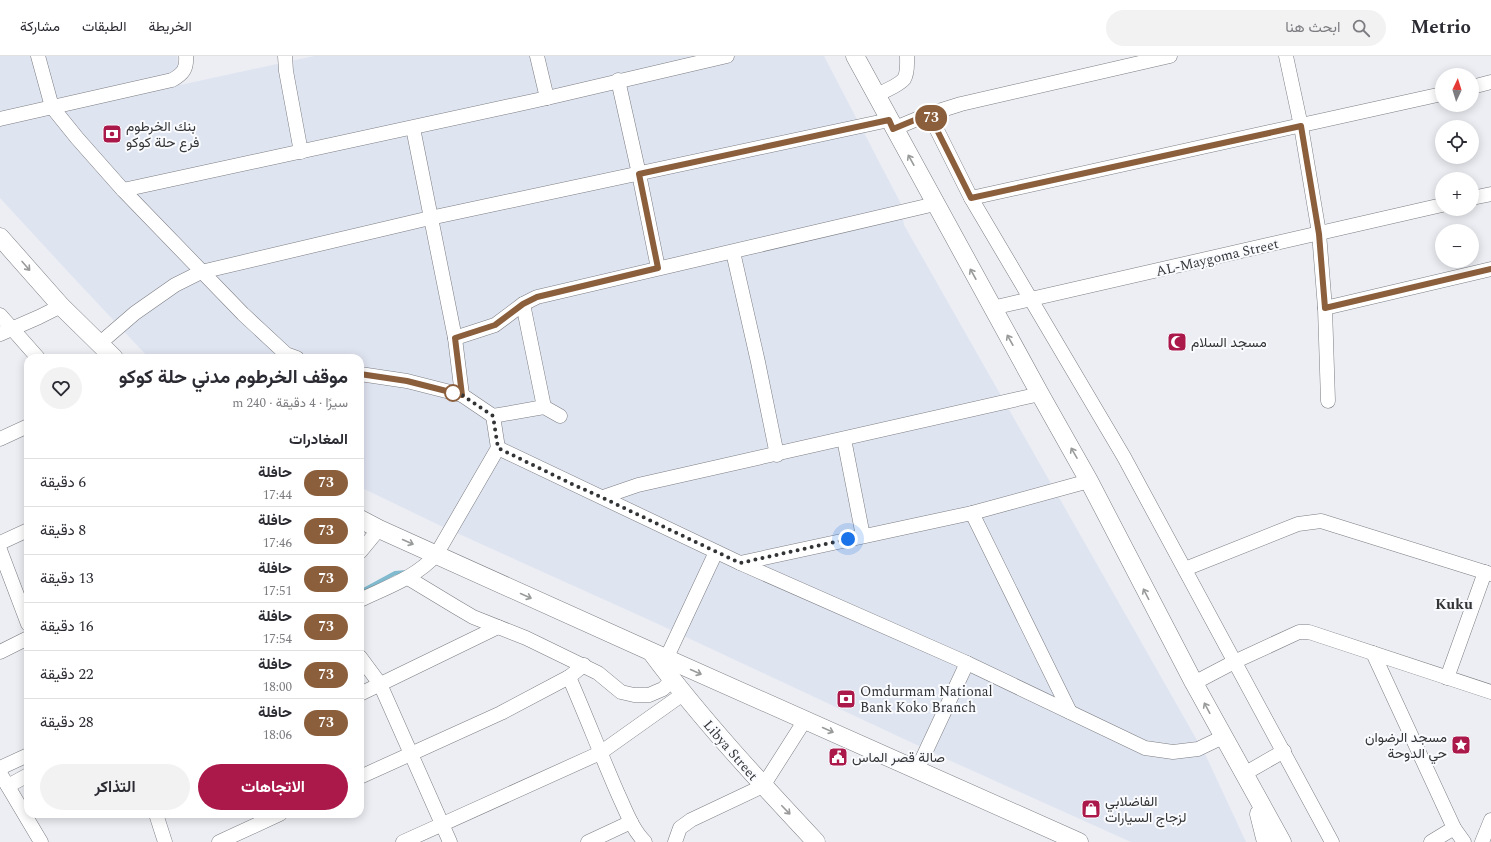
<!DOCTYPE html>
<html lang="ar">
<head>
<meta charset="utf-8">
<style>
	body { margin:0; font-family:Spectral,Vazirmatn,serif; background:#f2f2f3; color:#2b2b33; direction:rtl; height:100vh; display:flex; flex-direction:column; font-size:15px; white-space:nowrap }
	* { box-sizing:border-box; margin:0 }
	p { font-size:13px; color:#7c7c81 }
	.icon { flex:none; width:22px; height:22px; fill:none; stroke:currentColor; stroke-width:2; stroke-linecap:round; stroke-linejoin:round }
	.map { position:relative; flex:1; overflow:hidden; direction:ltr }
	.side { position:absolute; left:24px; top:298px; width:340px; height:464px; display:flex; flex-direction:column; background:#fff; border-radius:12px; box-shadow:0 2px 10px #0003; direction:rtl }
	.side>* { flex:none }
	.badge { padding:0 8px; border-radius:13px; font-size:14px; line-height:26px }
	.needle { width:26px; rotate:4deg }
	.fabs { position:absolute; left:1435px; top:12px; display:grid; gap:8px }
	.fabs a { display:grid; place-items:center; width:44px; height:44px; border-radius:50%; background:#fff; box-shadow:0 2px 10px #0003; font-size:20px }
	.you { position:absolute; width:20px; height:20px; margin:-10px; border:3px solid #fff; border-radius:50%; background:#1a73e8; box-shadow:0 0 0 6px #1a73e833 }
	.map>.badge { position:absolute; translate:-50% -50%; box-shadow:0 0 0 2px #fff }
	h2 { padding:0 16px; font-size:15px; line-height:36px }
	.round { display:grid; place-items:center; flex:none; width:42px; height:42px; border-radius:21px; background:#f2f2f3 }
	.summary { display:flex; align-items:center; justify-content:space-between; height:68px; padding:0 16px }
	h1 { font-size:19px; font-weight:700; line-height:30px }
	.action { display:flex; gap:8px; margin-top:auto; padding:8px 16px }
	.action a { flex:1; height:46px; border-radius:24px; background:#ab184a; color:#fff; font-size:16px; font-weight:700; line-height:46px; text-align:center }
	.action a+a { background:#f2f2f3; color:#2b2b33 }
	ul { padding:0; list-style:none }
	li { display:flex; align-items:center; gap:12px; height:48px; padding:0 16px; border-top:1px solid #e1e1e2 }
	li div { flex:1 }
	li b { display:block; font-size:15px }
	li em { font-style:normal }
	li .badge { min-width:44px; font-weight:700; text-align:center }
	header { display:flex; align-items:center; gap:24px; box-sizing:border-box; height:56px; padding:0 20px; background:#fff; border-bottom:1px solid #e1e1e2 }
	header strong { font-size:19px }
	nav { display:flex; gap:22px; margin-inline-start:auto; font-size:14px }
	.search { width:280px; height:36px; background:#f2f2f3; display:flex; align-items:center; gap:10px; box-sizing:border-box; padding:0 14px; border-radius:22px; color:#7c7c81; font-size:15px }
	.map>svg:first-child { display:block }
	.built { fill:#dfe4f1 }
	.lines { fill:none; stroke-linecap:round; stroke-linejoin:round }
	.stream { stroke:#80bacf; stroke-width:4 }
	.minor-casing { stroke:#7b7d82; stroke-width:15 }
	.major-casing { stroke:#7b7d82; stroke-width:19 }
	.minor { stroke:#fff; stroke-width:14 }
	.major { stroke:#fff; stroke-width:18 }
	.oneway { stroke:#999a9a }
	.line-casing { stroke:#fff; stroke-width:9 }
	.line { stroke:#8b5e3c; stroke-width:6 }
	.walk { stroke:#333436; stroke-width:4; stroke-dasharray:0 7.2 }
	.stop-dot { fill:#fff; stroke:#8b5e3c; stroke-width:2 }
	.labels { text-anchor:middle; stroke-width:4; stroke-linejoin:round; paint-order:stroke }
	.poi-label { font-size:14px; fill:#333436; stroke:#fafbfe; text-anchor:start }
	.street-label { font-size:14px; fill:#333436; stroke:#fafbfe }
	.neighbourhood-label { font-size:15px; font-weight:bold; fill:#333436; stroke:#fafbfe }
</style>
</head>
<body>
<header>
<strong>Metrio</strong>
<div class="search"><svg class="icon" aria-label="search" viewBox="0 0 24 24"><circle cx="10" cy="10" r="6"/><path d="M15 15l6 6"/></svg>ابحث هنا</div>
<nav><a>الخريطة</a><a>الطبقات</a><a>مشاركة</a></nav>
</header>
<div class="map">
<svg width="1491" height="786" viewBox="0 0 1491 786">
	<rect width="100%" height="100%" fill="#eceef3"/>
	<path class="built" d="M0,0H177L180,29L314,0H824L900,146L904,169L1206,700L1246,786H1131L951,705L656,567L439,469L360,431V302H149L71,219L0,142Z"/>
	<g class="lines">
		<path class="stream" d="M360,536L395,517L407,516"/>
		<defs>
			<g id="minor">
				<path d="M38,0L52,51L77,82L123,134L243,258L286,298L297,302"/>
				<path d="M285,0L286,15L301,96"/>
				<path d="M537,0L547,42"/>
				<path d="M1286,0L1301,70L1319,177L1325,252L1328,345"/>
				<path d="M618,24L639,118L658,212"/>
				<path d="M1472,31L1491,26"/>
				<path d="M876,39C883,36 899,29 904,23C908,17 907,7 907,0"/>
				<path d="M929,58L971,142L1124,401L1332,786"/>
				<path d="M0,63L172,24C183,18 187,13 186,0"/>
				<path d="M413,72L455,282L462,339"/>
				<path d="M893,73L929,58L961,48L1170,0"/>
				<path d="M123,134L547,42L727,0"/>
				<path d="M971,142L1442,38"/>
				<path d="M1472,142L1491,138"/>
				<path d="M733,196L758,306L777,399"/>
				<path d="M523,248L544,351"/>
				<path d="M992,252L1442,149"/>
				<path d="M1325,252L1491,213"/>
				<path d="M0,259L38,302"/>
				<path d="M0,278L39,261L61,250"/>
				<path d="M455,282L495,269L523,248L537,241C669,209 802,180 935,148"/>
				<path d="M99,288L135,257L175,229L201,216L430,162L889,64"/>
				<path d="M360,318L407,325L462,339L493,360L544,351L560,360"/>
				<path d="M0,383L28,370"/>
				<path d="M844,383L863,480"/>
				<path d="M498,392L740,507L967,607L1145,692L1173,696L1198,693L1223,681"/>
				<path d="M603,441L638,429L1040,338"/>
				<path d="M972,457L1070,656"/>
				<path d="M0,487L28,474"/>
				<path d="M0,494L28,568"/>
				<path d="M360,496L379,473"/>
				<path d="M740,507L972,457L1089,425"/>
				<path d="M1185,513L1298,468L1321,465L1491,518"/>
				<path d="M408,522L456,551L473,561L526,582L598,617L621,636L634,639H649L663,633L672,624"/>
				<path d="M360,544C387,531 415,522 436,499L498,392L493,360"/>
				<path d="M0,596L28,582"/>
				<path d="M1373,597L1454,772L1464,786"/>
				<path d="M360,601L380,628L450,786"/>
				<path d="M666,603L716,496"/>
				<path d="M569,621C586,660 601,699 618,738C626,755 632,773 645,786"/>
				<path d="M1447,622L1485,516"/>
				<path d="M1194,627L1234,606L1299,576H1309L1491,636"/>
				<path d="M360,638L498,571"/>
				<path d="M0,712L28,699"/>
				<path d="M917,714L967,607"/>
				<path d="M0,717L41,786"/>
				<path d="M1244,718L1284,695"/>
				<path d="M360,721L501,657L569,621L584,609"/>
				<path d="M8,730L28,719"/>
				<path d="M156,758L165,786"/>
				<path d="M219,786L280,758"/>
				<path d="M403,786L600,697L683,638"/>
				<path d="M588,786L631,766"/>
				<path d="M675,786L680,772L691,764L763,730L805,664"/>
				<path d="M1431,786L1454,772"/>
				<path d="M1482,786L1491,764"/>
			</g>
			<g id="major">
				<path d="M855,0L1040,338L1089,425L1194,627L1282,786"/>
				<path d="M0,181L61,250L114,302"/>
				<path d="M360,463L379,473L652,596L1079,786"/>
				<path d="M652,597C702,664 759,725 816,786"/>
				<path d="M1259,758L1266,786"/>
			</g>
		</defs>
		<use href="#minor" class="minor-casing"/>
		<use href="#major" class="major-casing"/>
		<use href="#minor" class="minor"/>
		<use href="#major" class="major"/>
	</g>
	<defs><path id="oneway-shaft" d="M-6 0H5M1.5-3L5.5 0L1.5 3" fill="none" stroke-width="1.6" stroke-linecap="round" stroke-linejoin="round"/></defs>
	<g class="oneway">
		<use href="#oneway-shaft" transform="translate(911 104) rotate(-119)"/>
		<use href="#oneway-shaft" transform="translate(26 210) rotate(49)"/>
		<use href="#oneway-shaft" transform="translate(973 218) rotate(-119)"/>
		<use href="#oneway-shaft" transform="translate(1010 284) rotate(-119)"/>
		<use href="#oneway-shaft" transform="translate(1074 397) rotate(-120)"/>
		<use href="#oneway-shaft" transform="translate(408 486) rotate(24)"/>
		<use href="#oneway-shaft" transform="translate(1146 538) rotate(-117)"/>
		<use href="#oneway-shaft" transform="translate(526 540) rotate(24)"/>
		<use href="#oneway-shaft" transform="translate(696 616) rotate(24)"/>
		<use href="#oneway-shaft" transform="translate(1207 652) rotate(-118)"/>
		<use href="#oneway-shaft" transform="translate(828 674) rotate(24)"/>
		<use href="#oneway-shaft" transform="translate(786 754) rotate(46)"/>
	</g>
	<g class="lines">
		<defs>
			<path id="line" d="M360,318L407,325L462,339L455,282L495,269L523,248L537,241L658,212L639,118L889,64L893,73L929,58L971,142L1301,70L1319,178L1325,252L1491,213"/>
		</defs>
		<use href="#line" class="line-casing"/>
		<use href="#line" class="line"/>
		<path class="walk" d="M453,337L451,336L462,339L493,360L498,392L572,428L603,442L740,507L848,483"/>
	</g>
	<defs>
		<symbol id="bank-square" viewBox="-11 -11 22 22"><rect x="-9" y="-9" width="18" height="18" rx="4" fill="#ab184a" stroke="#fafbfe"/><path d="M-6-4H6V4H-6ZM0-2.3a2.3 2.3 0 1 0 0 4.6a2.3 2.3 0 1 0 0-4.6Z" fill="#fff"/></symbol>
		<symbol id="mosque-square" viewBox="-11 -11 22 22"><rect x="-9" y="-9" width="18" height="18" rx="4" fill="#ab184a" stroke="#fafbfe"/><path d="M3.5-4.9A6 6 0 1 0 3.5 4.9A5 5 0 1 1 3.5-4.9Z" fill="#fff"/></symbol>
		<symbol id="sight-square" viewBox="-11 -11 22 22"><rect x="-9" y="-9" width="18" height="18" rx="4" fill="#ab184a" stroke="#fafbfe"/><path d="M0-6L1.8-2.2L6-1.7L2.9 1.2L3.7 5.4L0 3.3L-3.7 5.4L-2.9 1.2L-6-1.7L-1.8-2.2Z" fill="#fff"/></symbol>
		<symbol id="civic-square" viewBox="-11 -11 22 22"><rect x="-9" y="-9" width="18" height="18" rx="4" fill="#ab184a" stroke="#fafbfe"/><path d="M-.6-6.5H3V-4.5H.6V-3L4-1V1h2V6H-6V1h2V-1L-.6-3ZM-1.2 2.5V6h2.4V2.5Z" fill="#fff"/></symbol>
		<symbol id="shop-square" viewBox="-11 -11 22 22"><rect x="-9" y="-9" width="18" height="18" rx="4" fill="#ab184a" stroke="#fafbfe"/><path d="M-5-2.5h2.3a2.7 3.5 0 0 1 5.4 0H5L5.5 6h-11ZM-1.5-2.5h3a1.5 2.3 0 0 0-3 0Z" fill="#fff"/></symbol>
	</defs>
	<g fill-rule="evenodd">
		<use href="#bank-square" x="101" y="67" width="22" height="22"/>
		<use href="#mosque-square" x="1166" y="275" width="22" height="22"/>
		<use href="#bank-square" x="835" y="632" width="22" height="22"/>
		<use href="#sight-square" x="1450" y="678" width="22" height="22"/>
		<use href="#civic-square" x="827" y="690" width="22" height="22"/>
		<use href="#shop-square" x="1080" y="742" width="22" height="22"/>
	</g>
	<circle class="stop-dot" cx="453" cy="337" r="8"/>
	<g class="labels">
		<g class="poi-label">
			<text x="126" y="75">بنك الخرطوم<tspan x="126" dy="16">فرع حلة كوكو</tspan></text>
			<text x="1191" y="291">مسجد السلام</text>
			<text x="860" y="640">Omdurmam National<tspan x="860" dy="16">Bank Koko Branch</tspan></text>
			<text x="1447" y="686" text-anchor="end">مسجد الرضوان<tspan x="1447" dy="16">حي الدوحة</tspan></text>
			<text x="852" y="706">صالة قصر الماس</text>
			<text x="1105" y="750">الفاضلابي<tspan x="1105" dy="16">لزجاج السيارات</tspan></text>
		</g>
		<g class="street-label">
			<text transform="translate(1217 201) rotate(-13)" y="5">AL-Maygoma Street</text>
			<text transform="translate(731 694) rotate(49)" y="5">Libya Street</text>
		</g>
		<g class="neighbourhood-label">
			<text x="1454" y="553">Kuku</text>
		</g>
	</g>
</svg>
<div class="fabs">
<a><svg class="needle" viewBox="-14 -14 28 28"><path d="M0-13l5 13h-10z" fill="#e53935"/><path d="M0 13l5-13h-10z" fill="#7c7c81"/></svg></a>
<a><svg class="icon" aria-label="locate" viewBox="0 0 24 24"><circle cx="12" cy="12" r="6"/><path d="M12 2v4M12 18v4M2 12h4M18 12h4"/></svg></a>
<a>+</a>
<a>−</a>
</div>
<div class="you" style="left:848px;top:483px"></div>
<b class="badge" style="left:931px;top:62px;background:#8b5e3c;color:#fff">73</b>
<section class="side">
<div class="summary"><div><h1>موقف الخرطوم مدني حلة كوكو</h1><p>سيرًا · 4 دقيقة · 240 m</p></div><a class="round"><svg class="icon" aria-label="heart" viewBox="0 0 24 24"><path d="M12 20l-8-8c-3-5 5-10 8-4 3-6 11-1 8 4z"/></svg></a></div>
<h2>المغادرات</h2>
<ul>
<li><span class="badge" style="background:#8b5e3c;color:#fff">73</span><div><b>حافلة</b><p>17:44</p></div><em>6 دقيقة</em></li>
<li><span class="badge" style="background:#8b5e3c;color:#fff">73</span><div><b>حافلة</b><p>17:46</p></div><em>8 دقيقة</em></li>
<li><span class="badge" style="background:#8b5e3c;color:#fff">73</span><div><b>حافلة</b><p>17:51</p></div><em>13 دقيقة</em></li>
<li><span class="badge" style="background:#8b5e3c;color:#fff">73</span><div><b>حافلة</b><p>17:54</p></div><em>16 دقيقة</em></li>
<li><span class="badge" style="background:#8b5e3c;color:#fff">73</span><div><b>حافلة</b><p>18:00</p></div><em>22 دقيقة</em></li>
<li><span class="badge" style="background:#8b5e3c;color:#fff">73</span><div><b>حافلة</b><p>18:06</p></div><em>28 دقيقة</em></li>
</ul>
<div class="action"><a>الاتجاهات</a><a>التذاكر</a></div>
</section>
</div>
</body>
</html>
